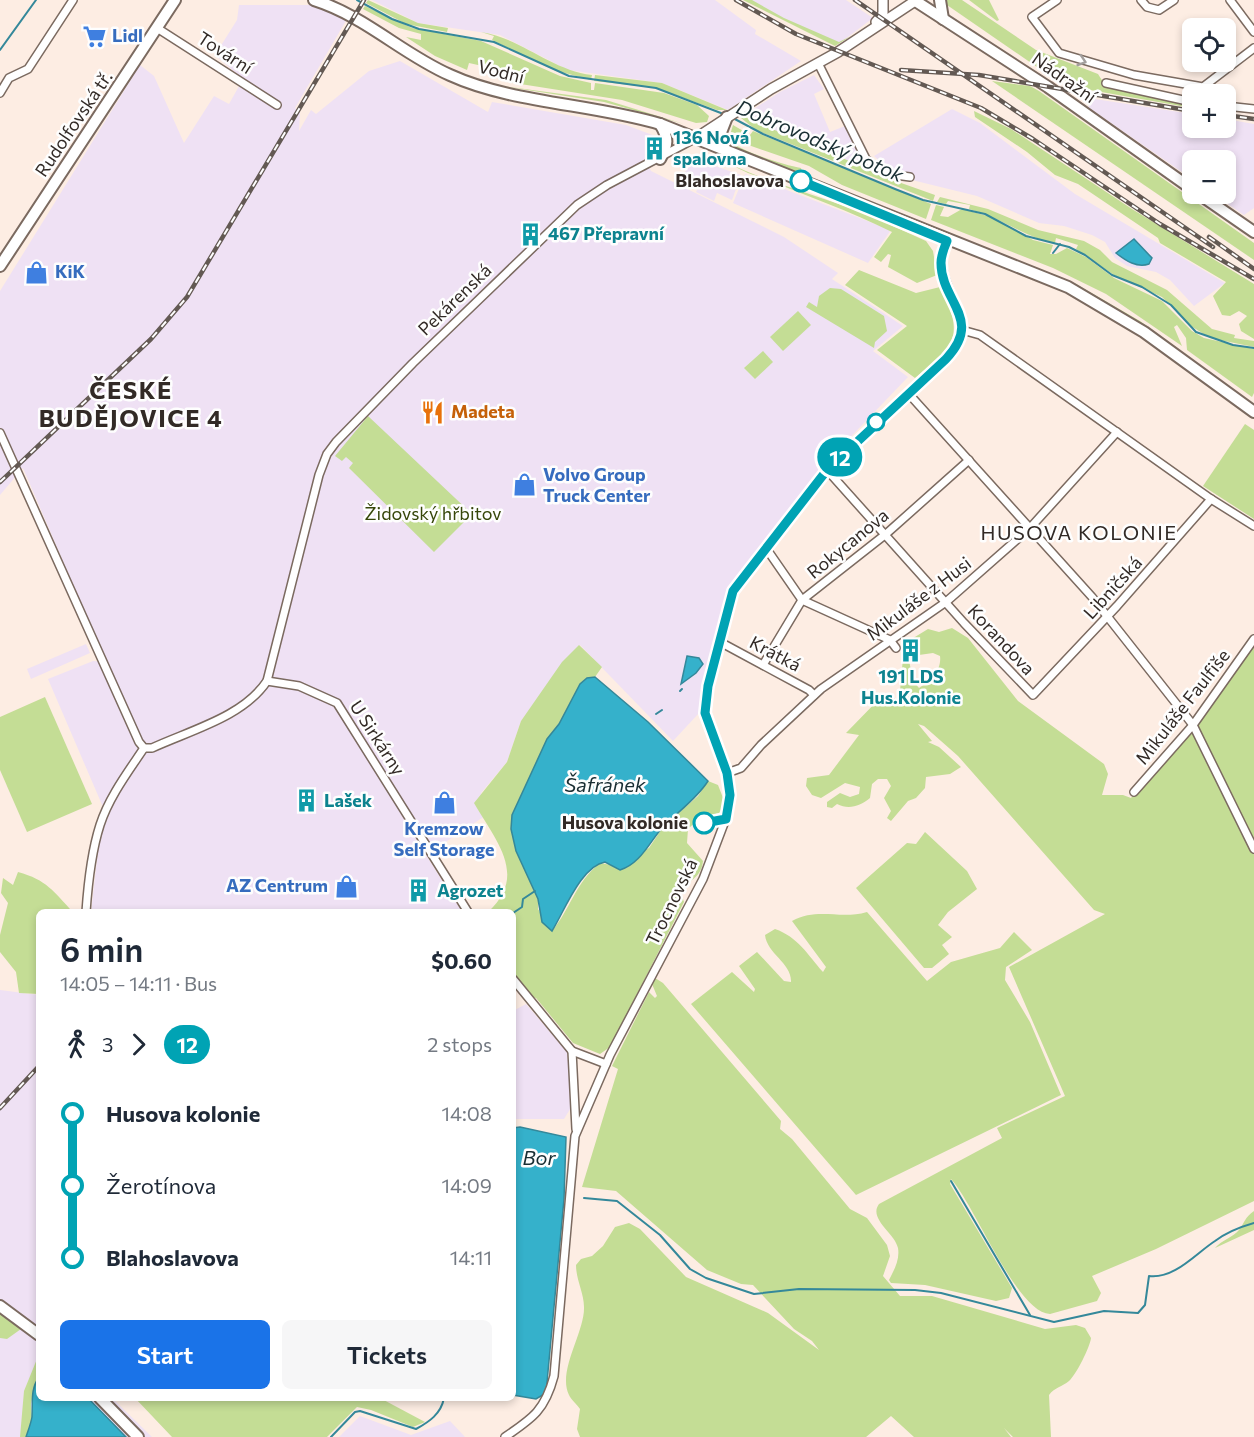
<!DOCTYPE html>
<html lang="en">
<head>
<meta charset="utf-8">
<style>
	body { margin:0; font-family:Commissioner,sans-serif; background:#f6f6f7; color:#1f2937; height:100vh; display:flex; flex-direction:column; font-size:22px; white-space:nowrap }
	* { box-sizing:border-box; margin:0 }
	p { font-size:20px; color:#747a83 }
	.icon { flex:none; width:33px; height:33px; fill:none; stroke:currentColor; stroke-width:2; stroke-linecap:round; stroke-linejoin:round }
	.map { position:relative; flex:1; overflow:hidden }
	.side { position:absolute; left:36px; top:909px; width:480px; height:492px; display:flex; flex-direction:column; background:#fff; border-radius:9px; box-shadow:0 3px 9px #0003 }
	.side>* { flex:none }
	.badge { padding:0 12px; border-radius:20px; font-size:21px; line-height:39px }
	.fabs { position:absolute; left:1182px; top:18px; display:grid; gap:12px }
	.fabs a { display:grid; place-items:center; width:54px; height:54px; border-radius:9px; background:#fff; box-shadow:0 3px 9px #0003; font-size:30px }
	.map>.badge { position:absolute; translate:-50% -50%; box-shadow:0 0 0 3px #fff }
	.legs { display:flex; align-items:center; gap:9px; height:66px; padding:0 24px; font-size:20px }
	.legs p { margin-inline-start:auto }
	.overview { display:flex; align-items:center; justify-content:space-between; height:102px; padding:0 24px }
	h1 { font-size:33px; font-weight:600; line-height:45px }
	.action { display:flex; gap:12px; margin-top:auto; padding:12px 24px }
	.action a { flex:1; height:69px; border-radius:9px; background:#1a73e8; color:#fff; font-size:24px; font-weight:600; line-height:69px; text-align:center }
	.action a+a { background:#f6f6f7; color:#1f2937 }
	ul { padding:0 24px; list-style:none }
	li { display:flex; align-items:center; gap:21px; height:72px; font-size:22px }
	li i { display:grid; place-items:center; width:9px; height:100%; margin:0 8px; background:currentColor }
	li i::after { content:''; width:15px; height:15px; margin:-8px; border:4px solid; border-radius:50%; background:#fff }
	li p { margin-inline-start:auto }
	li:first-child i { background:linear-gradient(#0000 50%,currentColor 0) }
	li:last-child i { background:linear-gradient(currentColor 50%,#0000 0) }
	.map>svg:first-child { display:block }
	.industrial { fill:#efe1f4 }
	.green { fill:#c4dd95 }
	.water { fill:#35b1cb; stroke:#34889a; stroke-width:1.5 }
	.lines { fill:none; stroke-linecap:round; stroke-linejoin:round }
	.stream { stroke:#34889a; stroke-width:2 }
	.minor-casing { stroke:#7b6a60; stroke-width:10 }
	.tertiary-casing { stroke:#7b6a60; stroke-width:12 }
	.secondary-casing { stroke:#7b6a60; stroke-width:14 }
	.minor { stroke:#fff; stroke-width:7 }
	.tertiary { stroke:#fff; stroke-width:9 }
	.secondary { stroke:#fff; stroke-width:10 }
	.rail-casing { stroke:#635953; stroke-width:4.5 }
	.rail { stroke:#fefefe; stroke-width:2; stroke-dasharray:7; stroke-linecap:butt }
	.oneway { stroke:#a39f9d }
	.line-1-casing { stroke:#fff; stroke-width:14 }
	.line-1 { stroke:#00a3b4; stroke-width:9 }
	.stop-1-dot { fill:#fff; stroke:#00a3b4; stroke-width:3 }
	.labels { text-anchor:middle; stroke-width:5; stroke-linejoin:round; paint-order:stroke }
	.shop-label { font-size:18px; font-weight:bold; fill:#366cbe; stroke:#fefefe; text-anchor:start }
	.street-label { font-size:18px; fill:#322a26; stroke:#fefefe }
	.culture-label { font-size:18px; font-weight:bold; fill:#0d838f; stroke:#fefefe; text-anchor:start }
	.stop-label { font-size:18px; font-weight:bold; fill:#322a26; stroke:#fefefe; text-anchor:end }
	.food-label { font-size:18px; font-weight:bold; fill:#c56008; stroke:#fefefe; text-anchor:start }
	.park-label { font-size:18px; fill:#364609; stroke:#fefefe }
	.water-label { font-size:20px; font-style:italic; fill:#192e33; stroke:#fefefe }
	.neighbourhood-label { font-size:20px; letter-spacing:1.5px; fill:#322a26; stroke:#fefefe }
	.district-label { font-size:24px; font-weight:bold; letter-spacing:1.5px; fill:#322a26; stroke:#fefefe }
</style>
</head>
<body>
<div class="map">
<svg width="1254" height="1437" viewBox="0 0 1254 1437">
	<rect width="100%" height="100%" fill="#fdede3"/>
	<g class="industrial">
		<path d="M372,0H715L756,30L755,34L801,61L728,110L662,83L568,70L500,35L418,23Z"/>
		<path d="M750,0H846L873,18L840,43L786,20Z"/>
		<path d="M239,5H314L335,11L347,19L295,108L300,113L299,131L311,110L316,114L369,71L400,61L488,112L492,102L626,125L655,136L651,147L655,154L645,160L651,171L784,237L838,273L832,279L903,326L873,351L908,377L818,471L729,589L700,712L673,741L580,645L521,721L507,762L481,793L485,816L426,855L462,912H91L103,807L48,679L93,661L106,662L23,468L0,495V291L140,65L154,76L184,143L214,96L229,104L243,79L215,55L237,20Z"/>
		<path d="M814,75L824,89L814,94L830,132L845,126L862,163L856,164L751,121L746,114L780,92Z"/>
		<path d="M1095,99L1192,114V128H1226V119L1254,124V208L1244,215L1213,194H1226V160H1192V179L1088,107Z"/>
		<path d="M952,109L980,123L1075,194L1225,283L1194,306L1170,280L1156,272L1127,266L1115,258L1105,242L1092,235L1064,226L1039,223L977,196L912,180L885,166L874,156Z"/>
		<path d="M695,159L741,175L732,200L717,193L714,201L696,192L700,184L682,176Z"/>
		<path d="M745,174L891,230L868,263L733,203Z"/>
		<path d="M86,644L90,653L31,679L27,669Z"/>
		<path d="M0,990L39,995V1398H112L152,1437H0Z"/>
		<path d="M526,1004L567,1052L572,1106L564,1119H513V1011Z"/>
		<path d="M360,1416L411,1435L450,1421L465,1437H339Z"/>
	</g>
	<g class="green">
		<path d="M368,0L418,23L448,28L447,32L406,24L366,3Z"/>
		<path d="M743,0H752L784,18L839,42L851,36L835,46Z"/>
		<path d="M946,0H962L1036,50L1098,74L1105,85L1192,105V108L1073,87L1057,74H1047L947,5L943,1Z"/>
		<path d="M969,0H989L999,20L997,21Z"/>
		<path d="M365,6L412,28L481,41L560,76L591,83V90H594L595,83L664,93L697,105L709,116L707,122L696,123L622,100L514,83L504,80L505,71L469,63L467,70L435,56L406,37L421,40V34L399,28L363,9Z"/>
		<path d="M481,32C521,38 551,70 592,75L591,80L554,70L492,40L494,36Z"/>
		<path d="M595,75L662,83L727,110H717L656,88L594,81Z"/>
		<path d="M992,81L1030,86L1039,91L1254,243V260Z"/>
		<path d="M496,85L606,100L684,124L604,102Z"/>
		<path d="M974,111L1011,129L1132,209L1254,284V339L1241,331L1239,324L1247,316L1239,311L1230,316L1222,315L1213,296L1226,282L1160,243L1158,238L1078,184L1055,175L1027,152L975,117Z"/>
		<path d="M746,115L748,119L859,165L863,164L873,173L935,195L933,201L756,130L741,118Z"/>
		<path d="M733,125L750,135L753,131L931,204L926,219L842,185L809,166L737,141L739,135L731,132L730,135Z"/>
		<path d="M725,138C738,150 782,165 801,168L802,172L789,170L731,146Z"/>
		<path d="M706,153L748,173L862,212L926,241L933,251L937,275L917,283L888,267L891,255L888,254L881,262L874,257L892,232C832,202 767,183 706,153Z"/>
		<path d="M940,197L988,209L1038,230L1084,241L1100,250L1112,262L1167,290L1212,329L1235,335L1234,338L1254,341V347L1210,338L1191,326L1162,297L1114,275L1076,249L1078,245L1056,238L1055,243C1024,237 1000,217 969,209L970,205L948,201L946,204L937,202Z"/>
		<path d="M936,205L944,207L940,216L948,217L962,209L991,217L1033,240L1053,245L1050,254H1056L1067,248L1086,257L1114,278L1162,301L1192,331L1204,338L1254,349V393L1252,397L1187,350L1186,338L1177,325L1174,327L1182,346L1106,294L1053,268L931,220Z"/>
		<path d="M930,225L1076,284L1140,321L1180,350L1076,287L928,227Z"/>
		<path d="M859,270L916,293L940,287C965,336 956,345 915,378L877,350L907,326L845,285Z"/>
		<path d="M830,288L841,289L884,316L887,331L875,342L874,348L806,307L809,302L817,307L819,296Z"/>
		<path d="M798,311L811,325L783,351L770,337Z"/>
		<path d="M763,351L773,362L755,379L744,368Z"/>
		<path d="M368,416L472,514L434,552L349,468L353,463L346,457L342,461L335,456Z"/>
		<path d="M1245,424L1254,430V519L1203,486Z"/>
		<path d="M952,628L968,638L1018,701L1104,764L1108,774L1102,795H1123L1131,798L1254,640V1201L1156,1249L1092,1276L1101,1293L1097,1301L1050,1314C1016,1312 975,1205 951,1179L950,1184L1012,1288L1009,1298L996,1301L925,1285L891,1283L889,1280C894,1270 900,1260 898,1248C895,1233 868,1219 879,1204L1002,1138L997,1128L1065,1096L1009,967L1105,914L1094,910L958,756L924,726L918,724L932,741L928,742L939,747L961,767L950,774L926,777L925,788L916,798L908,801L891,821L887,818L891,811L884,798L891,786L887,779H878L872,784L870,798C860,806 849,810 837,804L832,808L827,807V802L840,793L850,797L859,794L860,787L845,783L821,798L812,795L806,786L807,778L829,775L859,735L846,733L883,695L892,696L899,702L903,658L909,660L913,681L919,688C930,682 942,670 940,656L933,653L919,655L910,640L928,629L939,632Z"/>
		<path d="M579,645L602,667L595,677L587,678L580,684L559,724L547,739L512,815L511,829L516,851L538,899V909L552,931C571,908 575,883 600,863L611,865L649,848L663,827L698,796L708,781L718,785L725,803L719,813L700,818L688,829L687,843L703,861C701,881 684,881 678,895L682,896L684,902L610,1047L600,1054L573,1043L536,998L531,997L513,973V912H488C529,875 495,840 474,803L507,762L521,721L562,662Z"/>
		<path d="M45,697L92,804L27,832L0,770V717Z"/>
		<path d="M925,832L967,871L977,889L948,912L938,925L952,937L942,945L949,954L932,968H924L856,888L907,843L916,844Z"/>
		<path d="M18,872C47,880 53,891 73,912H39V994L19,993L16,972L0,952V935L8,903L1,893L3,878L13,885Z"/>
		<path d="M867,912L927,981L951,962L1000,948L1014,932L1032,950L1006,967L1005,980L1030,1022L1061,1095L856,1195L691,1004L732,972L754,992L755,989L739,966L757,952L784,981L791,982C792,963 767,954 765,935L775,929C798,937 807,954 823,972L826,967L792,921C818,907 840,920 867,912Z"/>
		<path d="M655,978L663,983L781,1121L780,1129L792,1139L850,1209L867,1218L887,1245L890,1256L883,1276L900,1296H932L1045,1329L1076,1325L1085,1328L1091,1338C1090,1347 1076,1375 1069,1381C1062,1387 1055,1387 1049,1395L1051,1437H1013L1004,1428L1011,1437H914L891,1416L866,1437H580L577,1429L580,1409C577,1404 571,1400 569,1395C557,1371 585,1332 584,1307C584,1293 576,1280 576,1265L581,1259L592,1256L603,1246L615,1227L629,1223L640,1229L686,1277L768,1313L819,1350L812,1341L794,1329L753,1285L741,1284L707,1270L616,1191L582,1187L618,1069L612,1066L649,992L655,998L657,996L652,984Z"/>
		<path d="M1254,1211V1230L1215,1248C1222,1240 1233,1237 1239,1230C1245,1222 1245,1217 1254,1211Z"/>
		<path d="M0,1314L21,1329L7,1339L0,1338Z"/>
		<path d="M39,1354V1377L35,1384L31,1404L32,1418L26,1437H20L24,1391Z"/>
		<path d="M135,1398H380L425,1422L413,1427L371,1410L357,1407L327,1437H172Z"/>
	</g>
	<g class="water">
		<path d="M1134,239L1152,258L1149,264C1137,268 1126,261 1116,253Z"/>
		<path d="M687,656L699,658L703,664L696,673L681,684Z"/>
		<path d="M595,677L648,722L708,781C696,800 677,812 662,828C649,843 640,864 620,870L605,862C581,866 564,912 552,931L542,922L538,899L516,851L511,829L512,815L547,739L559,724L580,684L587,678Z"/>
		<path d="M520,1127L566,1137L564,1199L546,1393L536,1399L513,1395V1128Z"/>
		<path d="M39,1377V1398H88L126,1437H26C28,1431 31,1423 32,1417C33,1402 30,1390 39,1377Z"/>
	</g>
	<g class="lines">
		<g class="stream">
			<path d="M357,0L392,19L419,29L494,42L569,76L656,88L726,115"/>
			<path d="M0,50L36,0"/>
			<path d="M731,117L763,134L895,189L923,200L985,214L1026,236L1069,247L1085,255L1112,275L1142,287L1171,305L1196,332L1233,345L1254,348"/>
			<path d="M1053,253L1060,244"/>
			<path d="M680,691L682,689"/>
			<path d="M656,714L662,710"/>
			<path d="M513,913L522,907L523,899L535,891"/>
			<path d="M951,1181L1030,1315"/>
			<path d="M584,1198L617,1201L660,1235L690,1269L706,1278L754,1294L799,1289L915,1290L941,1293L1054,1322L1104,1311L1138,1313L1145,1305L1149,1276C1175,1279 1195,1254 1215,1241C1227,1232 1240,1227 1254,1223"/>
			<path d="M331,1437L355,1412L360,1411L416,1429C429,1422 441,1414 444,1398"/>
		</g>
		<defs>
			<g id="minor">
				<path d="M1057,0L1032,17L1059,53L1134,75L1203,87L1254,48"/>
				<path d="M1141,0L1147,7L1159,10L1174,0"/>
				<path d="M1230,0L1254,32"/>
				<path d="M157,28L277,105"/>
				<path d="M818,63L866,159C880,172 892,175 910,177"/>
				<path d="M1106,83L1192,102"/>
				<path d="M0,93L9,78L28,69L73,0"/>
				<path d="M1226,106L1254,109"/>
				<path d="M962,330L980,335L1211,499L1254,526"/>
				<path d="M908,393L1092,597L1193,725L1254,849"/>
				<path d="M0,433L139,742L144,748H152C191,730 243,717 267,681L319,475L327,454L336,442L413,363L577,205L607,185L696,138"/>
				<path d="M827,470L964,623L1033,695L1117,606L1211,499"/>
				<path d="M766,548L802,600L890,640L896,648"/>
				<path d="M720,642L809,690L814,695"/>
				<path d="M763,665L802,600L886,534L969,460"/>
				<path d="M267,681L299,686L337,703L468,912"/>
				<path d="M727,773L741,768L761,745L821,689L946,602L1030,528L1117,432"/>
				<path d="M1134,792L1193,725L1254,639"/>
				<path d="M86,912C88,883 91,853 100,825C109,797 128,772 144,748"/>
				<path d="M513,979L572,1051L576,1129"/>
				<path d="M572,1051L606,1064"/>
				<path d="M505,1437C533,1418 545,1410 554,1376L575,1136L610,1055L703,879L728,813L730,795L727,773L705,713L708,686L733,591L827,470L955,350C976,304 928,287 947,241"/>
			</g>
			<g id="tertiary">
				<path d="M876,22L883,14V0"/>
				<path d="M696,138L771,89L838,52L915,1"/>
			</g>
			<g id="secondary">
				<path d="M314,0C365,16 402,54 450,75C511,103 593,104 660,124L1068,287L1144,332L1254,412"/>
				<path d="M914,0L1048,87L1192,189"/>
				<path d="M940,0L943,19"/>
				<path d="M660,124C669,138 668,145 660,159"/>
				<path d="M725,149L720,135L727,117"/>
				<path d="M1199,194L1254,232"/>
				<path d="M0,266L175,0"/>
				<path d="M0,1306L39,1335"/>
				<path d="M100,1398L138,1437"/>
			</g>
		</defs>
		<use href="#minor" class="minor-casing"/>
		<use href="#tertiary" class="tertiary-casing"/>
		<use href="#secondary" class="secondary-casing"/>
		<use href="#minor" class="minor"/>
		<use href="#tertiary" class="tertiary"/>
		<use href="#secondary" class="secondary"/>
		<defs>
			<g id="rail">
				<path d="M736,0L796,34L981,108L1033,139L1160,224L1254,279"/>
				<path d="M855,0L1213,247"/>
				<path d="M901,70L979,75L1192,111"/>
				<path d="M1226,115L1254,119"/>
				<path d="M1209,237L1254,269"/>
				<path d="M0,482L151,339L187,297L364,0"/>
				<path d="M0,1108L39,1066"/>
			</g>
		</defs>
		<use href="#rail" class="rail-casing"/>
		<use href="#rail" class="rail"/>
	</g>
	<defs><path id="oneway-chevron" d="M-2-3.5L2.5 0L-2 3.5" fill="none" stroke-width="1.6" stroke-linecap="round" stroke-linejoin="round" transform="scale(1.5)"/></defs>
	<use class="oneway" href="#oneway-chevron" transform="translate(1082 61) rotate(18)"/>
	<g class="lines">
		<defs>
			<path id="line-1" d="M704,823L726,819L730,795L727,773L705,713L708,686L733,591L827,470L946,359C984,319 941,302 941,263C941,256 944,248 947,241L801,181"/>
		</defs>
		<use href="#line-1" class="line-1-casing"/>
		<use href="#line-1" class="line-1"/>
	</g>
	<defs>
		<symbol id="supermarket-bare" viewBox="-9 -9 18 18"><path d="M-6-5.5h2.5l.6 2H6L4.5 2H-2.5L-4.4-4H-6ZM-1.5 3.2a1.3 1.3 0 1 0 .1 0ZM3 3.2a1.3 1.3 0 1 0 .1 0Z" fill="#3f7fe0" stroke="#fefefe" stroke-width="2.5" paint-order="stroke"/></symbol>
		<symbol id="building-bare" viewBox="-9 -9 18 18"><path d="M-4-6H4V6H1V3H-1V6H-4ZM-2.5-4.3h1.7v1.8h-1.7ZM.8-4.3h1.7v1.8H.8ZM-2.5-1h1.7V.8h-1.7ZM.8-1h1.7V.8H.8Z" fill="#0f9aa8" stroke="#fefefe" stroke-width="2.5" paint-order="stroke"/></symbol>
		<symbol id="shop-bare" viewBox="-9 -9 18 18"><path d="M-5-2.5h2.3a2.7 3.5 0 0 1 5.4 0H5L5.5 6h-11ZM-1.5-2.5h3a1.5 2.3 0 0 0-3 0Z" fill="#3f7fe0" stroke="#fefefe" stroke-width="2.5" paint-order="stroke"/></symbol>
		<symbol id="restaurant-bare" viewBox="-9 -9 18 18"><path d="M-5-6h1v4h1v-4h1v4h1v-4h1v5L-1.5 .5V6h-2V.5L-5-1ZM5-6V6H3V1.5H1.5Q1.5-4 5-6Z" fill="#e8710a" stroke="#fefefe" stroke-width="2.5" paint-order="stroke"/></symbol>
	</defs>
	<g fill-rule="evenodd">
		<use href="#supermarket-bare" x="78" y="20" width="33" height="33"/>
		<use href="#building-bare" x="638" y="132" width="33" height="33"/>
		<use href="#building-bare" x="514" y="218" width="33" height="33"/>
		<use href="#shop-bare" x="20" y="256" width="33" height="33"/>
		<use href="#restaurant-bare" x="416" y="396" width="33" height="33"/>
		<use href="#shop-bare" x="508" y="468" width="33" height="33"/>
		<use href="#building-bare" x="894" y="634" width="33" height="33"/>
		<use href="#building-bare" x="290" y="784" width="33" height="33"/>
		<use href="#shop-bare" x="428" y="786" width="33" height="33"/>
		<use href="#shop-bare" x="330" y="870" width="33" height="33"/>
		<use href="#building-bare" x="402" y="874" width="33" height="33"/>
	</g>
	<g class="stop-1-dot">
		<circle cx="801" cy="181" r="10"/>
		<circle cx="876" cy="422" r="8"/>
		<circle cx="704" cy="823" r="10"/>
	</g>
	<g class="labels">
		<g class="shop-label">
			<text x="112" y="42">Lidl</text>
			<text x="55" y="278">KiK</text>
			<text x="543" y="481">Volvo Group<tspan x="543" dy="21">Truck Center</tspan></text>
			<text x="444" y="835" text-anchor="middle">Kremzow<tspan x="444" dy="21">Self Storage</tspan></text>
			<text x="328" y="892" text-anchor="end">AZ Centrum</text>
		</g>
		<g class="street-label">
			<text transform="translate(225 53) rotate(33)" y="6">Tovární</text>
			<text transform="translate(501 72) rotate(14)" y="6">Vodní</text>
			<text transform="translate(1064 78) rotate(35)" y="6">Nádražní</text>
			<text transform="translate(74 124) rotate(-56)" y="6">Rudolfovská tř.</text>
			<text transform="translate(455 300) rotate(-44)" y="6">Pekárenská</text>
			<text transform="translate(848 544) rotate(-39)" y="6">Rokycanova</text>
			<text transform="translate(1113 588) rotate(-48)" y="6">Libničská</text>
			<text transform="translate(919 599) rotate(-37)" y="6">Mikuláše z Husi</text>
			<text transform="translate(1001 640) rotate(47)" y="6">Korandova</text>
			<text transform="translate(775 654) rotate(28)" y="6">Krátká</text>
			<text transform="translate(1183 707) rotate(-52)" y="6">Mikuláše Faulfiše</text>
			<text transform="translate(377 738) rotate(57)" y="6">U Sirkárny</text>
			<text transform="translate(672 902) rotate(-64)" y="6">Trocnovská</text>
		</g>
		<g class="culture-label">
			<text x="673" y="144">136 Nová<tspan x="673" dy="21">spalovna</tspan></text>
			<text x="548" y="240">467 Přepravní</text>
			<text x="911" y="683" text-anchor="middle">191 LDS<tspan x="911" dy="21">Hus.Kolonie</tspan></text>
			<text x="324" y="807">Lašek</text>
			<text x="437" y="897">Agrozet</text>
		</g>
		<g class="stop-label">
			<text x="784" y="187">Blahoslavova</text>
			<text x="688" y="829">Husova kolonie</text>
		</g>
		<g class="food-label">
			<text x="451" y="418">Madeta</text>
		</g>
		<g class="park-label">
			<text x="433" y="520">Židovský hřbitov</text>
		</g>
		<g class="water-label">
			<text transform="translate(820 141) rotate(23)" y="7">Dobrovodský potok</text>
			<text x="605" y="792">Šafránek</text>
			<text x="539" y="1165">Bor</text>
		</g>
		<g class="neighbourhood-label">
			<text x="1079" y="540">HUSOVA KOLONIE</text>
		</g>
		<g class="district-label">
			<text x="131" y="399">ČESKÉ<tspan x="131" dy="28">BUDĚJOVICE 4</tspan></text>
		</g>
	</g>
</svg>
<div class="fabs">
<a><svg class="icon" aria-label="locate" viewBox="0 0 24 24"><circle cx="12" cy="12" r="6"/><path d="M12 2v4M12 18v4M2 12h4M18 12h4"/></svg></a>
<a>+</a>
<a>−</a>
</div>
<b class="badge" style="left:840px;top:457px;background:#00a3b4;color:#fff">12</b>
<section class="side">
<div class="overview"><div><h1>6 min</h1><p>14:05 – 14:11 · Bus</p></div><b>$0.60</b></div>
<div class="legs"><svg class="icon" aria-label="walk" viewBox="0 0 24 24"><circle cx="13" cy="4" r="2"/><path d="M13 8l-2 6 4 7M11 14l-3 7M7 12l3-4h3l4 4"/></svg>3<svg class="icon" aria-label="forward" viewBox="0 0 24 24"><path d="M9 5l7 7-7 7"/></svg><b class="badge" style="background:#00a3b4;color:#fff">12</b><p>2 stops</p></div>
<ul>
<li><i style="color:#00a3b4"></i><b>Husova kolonie</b><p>14:08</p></li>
<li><i style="color:#00a3b4"></i><span>Žerotínova</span><p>14:09</p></li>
<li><i style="color:#00a3b4"></i><b>Blahoslavova</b><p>14:11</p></li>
</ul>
<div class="action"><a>Start</a><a>Tickets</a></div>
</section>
</div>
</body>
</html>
